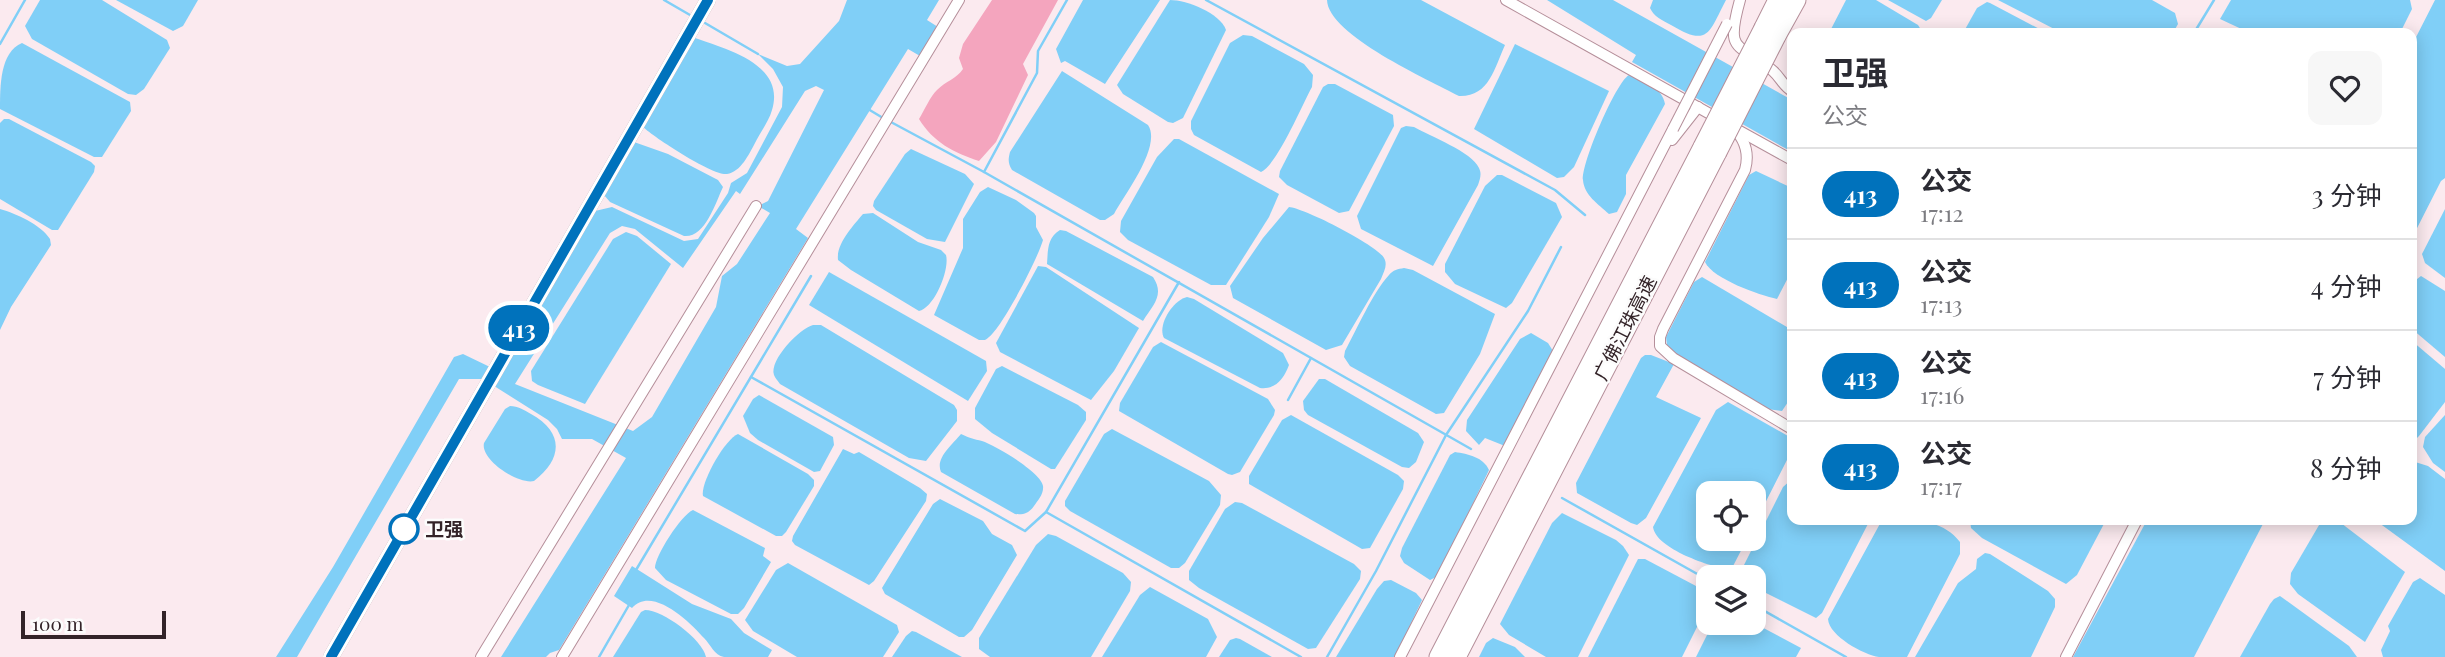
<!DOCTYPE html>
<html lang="zh">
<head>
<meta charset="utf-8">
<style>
	body { margin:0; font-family:"Playfair Display","Noto Sans SC",serif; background:#f7f7f7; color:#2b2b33; height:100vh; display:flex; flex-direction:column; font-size:26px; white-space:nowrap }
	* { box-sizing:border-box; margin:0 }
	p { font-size:23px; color:#7c7c81 }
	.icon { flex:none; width:38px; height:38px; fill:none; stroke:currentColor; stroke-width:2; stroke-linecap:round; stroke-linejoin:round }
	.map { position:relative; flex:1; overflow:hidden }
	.sheet { position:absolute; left:1787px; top:28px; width:630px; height:497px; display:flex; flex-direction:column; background:#fff; border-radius:14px; box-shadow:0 4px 18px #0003 }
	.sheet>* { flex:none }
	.badge { padding:0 14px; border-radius:23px; font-size:24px; line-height:46px }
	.buttons { position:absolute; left:1696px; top:481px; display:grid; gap:14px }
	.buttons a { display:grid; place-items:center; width:70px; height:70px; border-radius:14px; background:#fff; box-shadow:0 4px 18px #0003; font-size:35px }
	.scale { position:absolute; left:21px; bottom:18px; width:145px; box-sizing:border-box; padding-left:7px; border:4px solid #332328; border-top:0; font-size:19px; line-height:24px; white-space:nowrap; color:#332328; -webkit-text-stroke:5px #fcfcfc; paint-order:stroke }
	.map>.badge { position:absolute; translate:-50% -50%; box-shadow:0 0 0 4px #fff }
	.round { display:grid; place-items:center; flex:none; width:74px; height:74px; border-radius:14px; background:#f7f7f7 }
	.summary { display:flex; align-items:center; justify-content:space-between; height:119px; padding:0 35px }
	h1 { font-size:33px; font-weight:700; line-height:52px }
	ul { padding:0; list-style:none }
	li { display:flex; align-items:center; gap:21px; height:91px; padding:0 35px; border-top:2px solid #e1e1e2 }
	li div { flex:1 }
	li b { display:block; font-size:26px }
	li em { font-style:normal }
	li .badge { min-width:77px; font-weight:700; text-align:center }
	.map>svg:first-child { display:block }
	.green { fill:#f4a5be }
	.water { fill:#80cff7; fill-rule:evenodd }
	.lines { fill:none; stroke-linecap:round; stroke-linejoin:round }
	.stream { stroke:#80cff7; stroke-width:2.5 }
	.street-casing { stroke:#b58f9a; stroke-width:12 }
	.secondary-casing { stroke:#b58f9a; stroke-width:16 }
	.highway-casing { stroke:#b58f9a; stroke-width:21 }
	.street { stroke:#fff; stroke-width:10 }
	.secondary { stroke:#fff; stroke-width:14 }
	.highway { stroke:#fff; stroke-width:19 }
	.street-bridge-casing { stroke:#b58f9a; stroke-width:12; stroke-linecap:butt }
	.highway-bridge-casing { stroke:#b58f9a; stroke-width:21; stroke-linecap:butt }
	.street-bridge { stroke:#fff; stroke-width:10 }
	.highway-bridge { stroke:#fff; stroke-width:19 }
	.line-casing { stroke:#fff; stroke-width:16 }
	.line { stroke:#0072bc; stroke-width:10 }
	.stop-dot { fill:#fff; stroke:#0072bc; stroke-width:3.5 }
	.labels { text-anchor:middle; stroke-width:5; stroke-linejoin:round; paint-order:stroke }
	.street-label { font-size:19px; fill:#332328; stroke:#fcfcfc }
	.stop-label { font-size:19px; font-weight:bold; fill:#332328; stroke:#fcfcfc; text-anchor:start }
</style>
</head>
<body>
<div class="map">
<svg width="2445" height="657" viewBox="0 0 2445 657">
	<rect width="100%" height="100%" fill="#fbeaef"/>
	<path class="green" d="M992,0H1058L1023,64L1028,75L996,142L979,161C954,153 933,142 919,119C925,109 930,97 937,90C946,81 956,79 963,69L959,58L963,44Z"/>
	<g class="water">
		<path d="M40,0H102L167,40L170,48L144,89L136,95L128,94L32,39L25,26Z"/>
		<path d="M116,0H198L183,26L173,31Z"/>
		<path d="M847,0H939L927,20L938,27L920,56L908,49L796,229L808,238L559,650L550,653L546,657H501L626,458L592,439H562L557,429L548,420L483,379H459L297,657H276L333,567L454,357L463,354L490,367H506L595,211L612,207L684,241L698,239L728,193L731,183L747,173L782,107L783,87L773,69L758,54L787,66L800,64L839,21ZM816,86L824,90L768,201L758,206L770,213L737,264L722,276L716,307L652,417L633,431L515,384L610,233L622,226L635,229L683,268L736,191L740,194L805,91Z"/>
		<path d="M1083,0H1160L1105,84L1065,61L1061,63L1056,49Z"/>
		<path d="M1170,0C1187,0 1220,13 1226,30L1183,118L1173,123L1168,122L1123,94L1117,85Z"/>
		<path d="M1327,0H1421L1505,45C1494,69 1489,97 1459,96C1429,80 1328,35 1327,0Z"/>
		<path d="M1547,0H1613L1792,100V152L1632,62L1636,55Z"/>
		<path d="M1653,0H1726C1709,32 1709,48 1671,25C1662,20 1654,17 1650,8Z"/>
		<path d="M1846,0H1876L1918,25L1923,33H1829Z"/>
		<path d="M1888,0H1942L1931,18L1926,21Z"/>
		<path d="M1998,0H2152L2175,13L2178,24L2173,33H2062Z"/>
		<path d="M2231,0H2410L2412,9L2400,33H2250L2220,19Z"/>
		<path d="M2435,0H2445V178L2441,181L2412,238V45Z"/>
		<path d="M1987,2L1990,3L2047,33H1963L1977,8Z"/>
		<path d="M1243,35L1252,36L1304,64L1313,75L1312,87C1302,105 1277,165 1261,172L1194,135L1191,129V121L1230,43Z"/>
		<path d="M695,38C726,49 786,64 772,110C769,121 760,133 755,143C749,154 741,172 727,174C713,176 655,138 643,127Z"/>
		<path d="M22,43L130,102L131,111L102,157H94L0,109C0,86 0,52 22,43Z"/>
		<path d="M1515,44L1609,91L1574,167L1564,177L1557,178L1474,129Z"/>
		<path d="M1062,71L1148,125C1162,146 1125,194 1114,214L1105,220H1100L1012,170C1008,163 1008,160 1010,152Z"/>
		<path d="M1629,75C1643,78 1663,89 1665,104L1626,175V194L1617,212L1609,214C1598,204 1584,195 1583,180C1581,164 1616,82 1629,75Z"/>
		<path d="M1328,84H1335L1393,115L1394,126L1349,211L1339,213L1287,185L1279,177L1280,171L1323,87Z"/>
		<path d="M4,119H9L91,162L95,166L94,172L58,230H52L0,199V123Z"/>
		<path d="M1406,126L1414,127C1430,136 1472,152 1479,168C1482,174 1480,179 1478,185L1433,266L1361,229L1357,216L1401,128Z"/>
		<path d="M1174,139H1179L1279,194L1269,217L1226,285H1211L1128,240L1120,232L1121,221L1157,157Z"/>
		<path d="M634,142L668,154L718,180L723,187C715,204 705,238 684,236L610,202L604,195Z"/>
		<path d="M911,149L965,174L974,184L945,242L927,239L876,210L873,206L874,201L905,154Z"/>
		<path d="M1756,171L1792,188V270L1777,299C1759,295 1713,279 1705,262L1749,175Z"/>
		<path d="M1497,175H1502L1556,203L1562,217L1512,303L1506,308L1455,284L1445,272V264L1485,186Z"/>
		<path d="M988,187L1016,200L1034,213L1036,216V227L1043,240C1038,258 1003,326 989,337C985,341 985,340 979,340L934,315L963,248V219L980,192Z"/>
		<path d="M1289,207C1304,208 1377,245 1384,258C1388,265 1384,271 1381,279L1342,345L1326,350L1233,298L1230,286L1263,238Z"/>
		<path d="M0,209C17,214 40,224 50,239L51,245L11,307L0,330Z"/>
		<path d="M2445,209V278L2425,263L2422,254Z"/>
		<path d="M873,213L918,242L941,250L946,255C950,270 934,308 919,311L851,270L838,260C836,244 853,226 863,214Z"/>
		<path d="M1060,230L1066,231L1153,277C1165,295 1153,305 1143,321L1047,264C1048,250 1047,238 1060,230Z"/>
		<path d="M626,232L637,236L671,264L585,404L538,385L532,381L531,371L613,239Z"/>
		<path d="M1038,266L1046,267L1139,328L1114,371L1091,400L1000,352L996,343Z"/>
		<path d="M1404,268L1413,270L1495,314L1480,354L1444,413L1436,414L1350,366L1344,357L1345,351C1357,329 1373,292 1389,275C1393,270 1398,269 1404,268Z"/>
		<path d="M829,272L986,361L987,371L968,401L809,305Z"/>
		<path d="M2421,276L2445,291V357L2412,329V283Z"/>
		<path d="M1702,277L1792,330V396L1782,411L1767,409L1672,352L1667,345L1666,337L1694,282Z"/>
		<path d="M1187,297L1194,299L1283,353L1289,365C1284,378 1276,390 1260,388L1164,338C1157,325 1173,300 1187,297Z"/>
		<path d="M813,325H821L954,405L957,410V421L926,461L909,458L780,384C778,381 775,378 774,375C769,360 800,328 813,325Z"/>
		<path d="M1531,333L1548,343L1553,351L1505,446L1485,438L1479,445L1466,431L1467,420L1520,339Z"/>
		<path d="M2412,341L2445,369V402L2419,436L2412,443Z"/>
		<path d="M1161,342L1268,399L1275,410L1274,415L1240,472L1232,475L1228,474L1119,411L1120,403L1153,347Z"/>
		<path d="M1645,355H1651L1674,364L1656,397L1701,418L1646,518L1637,525L1631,523L1577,493L1576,483L1641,358Z"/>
		<path d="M1002,366L1078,405L1086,412V420L1055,469H1051L992,433L975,419V408L996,369Z"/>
		<path d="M1319,379H1325L1418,433L1424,442L1416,462L1409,468L1402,467L1308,415L1304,410L1303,401Z"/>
		<path d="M759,395L833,437L834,445L820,471L814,472L758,440L750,433L743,416L753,399Z"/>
		<path d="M1728,402L1788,436L1792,440V450L1754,525V494H1708V539H1747L1731,570C1711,567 1656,549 1653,527L1716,410Z"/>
		<path d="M510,406C518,406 524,410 531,414C564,432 563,459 534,481C519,485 480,460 484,443L505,409Z"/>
		<path d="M1291,415L1398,475L1404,481L1403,489L1370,548L1362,549L1249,484V476L1282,420Z"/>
		<path d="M2445,415V472L2433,463L2423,447L2425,437Z"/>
		<path d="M1112,429L1209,481L1221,495L1220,505L1185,563L1179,568H1171L1070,511L1065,506V501L1104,434Z"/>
		<path d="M738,434L808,474L814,480V486L786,532L782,536H776L703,496C700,483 725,439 738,434Z"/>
		<path d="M961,434C969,438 974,439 982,441C995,445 1042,473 1043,486C1044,494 1038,500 1034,506C1029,513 1024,515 1015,514L941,472C935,458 952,445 961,434Z"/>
		<path d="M843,449L854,454L859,452L920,488L927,494L926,501L874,581L869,585L795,545L792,541L793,536Z"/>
		<path d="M1455,452C1468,454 1483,457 1489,470L1438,576L1430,580L1404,563L1400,556L1402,548L1450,455Z"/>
		<path d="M2412,461L2428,466L2445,479V571L2375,520H2412Z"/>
		<path d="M1792,479V520H1870L1822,613L1816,618L1754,587V578L1741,577L1740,573L1783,487Z"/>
		<path d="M940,499L983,521L992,534L1012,545L1017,555L972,630L964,637H959L885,594L882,588L933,504Z"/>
		<path d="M1235,502L1242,503L1354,564L1361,571L1360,579L1316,648L1308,649L1199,588L1189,580V571L1225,509Z"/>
		<path d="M693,510L765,548L763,556L771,562L744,608L738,614H731L666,580L655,568C655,556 681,515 693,510Z"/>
		<path d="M1562,513L1616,540L1623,546L1629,555L1578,657H1546L1509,635L1500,624L1552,523Z"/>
		<path d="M1882,520C1910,520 1941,517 1960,542V554L1907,657C1898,657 1888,657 1879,657C1864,655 1829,636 1828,619Z"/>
		<path d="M1970,520H2106L2077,575L2066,584L1982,538L1971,528Z"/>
		<path d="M2147,520H2265L2194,657H2073Z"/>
		<path d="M2322,520H2337L2405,572L2365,642L2298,594L2290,584L2291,573Z"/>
		<path d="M1048,534L1056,536L1123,573L1131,582L1130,591L1091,657H990L979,649V638L1036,545Z"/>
		<path d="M1985,553L1990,554L2048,591L2055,599V607L2031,657H1915L1958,583L1976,569L1977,559Z"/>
		<path d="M1638,559H1645L1696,586L1708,597V605L1682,657H1588Z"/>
		<path d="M788,563L897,625L899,632L883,657H797L753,631L745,620L776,570Z"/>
		<path d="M632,566L692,604L731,619L744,633L772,650L768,657C755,657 737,657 724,657C714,655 711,645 704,638C690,622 652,585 632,608L614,596Z"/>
		<path d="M2420,578L2445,595V657H2383L2381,650L2390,631L2388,626L2413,582Z"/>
		<path d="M1391,580L1416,593L1422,600L1395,657H1336L1377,589L1384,581Z"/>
		<path d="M1150,587L1208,619L1217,637L1206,657H1102L1140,595Z"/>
		<path d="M2280,596L2349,646L2357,657H2240L2270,604L2274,599Z"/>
		<path d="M645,610C663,610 702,639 706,657H613L641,612Z"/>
		<path d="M1713,623H1754L1801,648L1796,657H1696Z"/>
		<path d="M912,631L916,632L962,657H892L906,636Z"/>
		<path d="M1236,638L1240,639L1272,657H1219L1230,640Z"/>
		<path d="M1493,638L1515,647L1525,657H1479L1486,643Z"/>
	</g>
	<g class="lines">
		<g class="stream">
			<path d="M664,0L690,15"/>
			<path d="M1206,0L1555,190L1585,215"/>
			<path d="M705,23L758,54"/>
			<path d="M2194,33L2214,0"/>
			<path d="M0,44L25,0"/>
			<path d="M868,109L883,118"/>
			<path d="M889,121L984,172L1471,449"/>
			<path d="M984,172L1037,73L1038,51L1067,0"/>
			<path d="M751,377L1025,531L1046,512L1179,282"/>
			<path d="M1288,400L1311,358"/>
			<path d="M1562,498L1708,580"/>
			<path d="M1046,512L1301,657"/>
			<path d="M636,570L811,276"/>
			<path d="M1754,605L1846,657"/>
			<path d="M599,657L629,605"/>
			<path d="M1327,657L1376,571L1446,435L1528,311L1561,247"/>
		</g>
		<defs>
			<g id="street">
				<path d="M1506,0L1719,119"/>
				<path d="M1740,0C1724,57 1740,41 1773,71C1781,78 1783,86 1792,91"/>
				<path d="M1730,125C1744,137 1750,152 1745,170L1663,329L1660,337V346L1673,358L1792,429"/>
				<path d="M1736,129L1792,160"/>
				<path d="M1672,140L1698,107"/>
				<path d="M481,657L756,206"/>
				<path d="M562,657L959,0"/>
				<path d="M1400,657L1673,129"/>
				<path d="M2066,657L2137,520"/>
			</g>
			<path id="secondary" d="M331,657L708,0"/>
			<g id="highway">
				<path d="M1764,28L1778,0"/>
				<path d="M1776,36L1796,0"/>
				<path d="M1439,657L1703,147"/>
				<path d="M1456,657L1717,152"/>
			</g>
		</defs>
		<use href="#street" class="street-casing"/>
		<use href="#secondary" class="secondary-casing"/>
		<use href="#highway" class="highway-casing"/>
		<use href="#street" class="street"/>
		<use href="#secondary" class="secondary"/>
		<use href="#highway" class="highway"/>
		<defs>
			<path id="street-bridge" d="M1673,129L1727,24"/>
			<g id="highway-bridge">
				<path d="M1703,147L1764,28"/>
				<path d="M1717,152L1776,36"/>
			</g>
		</defs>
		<use href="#street-bridge" class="street-bridge-casing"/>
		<use href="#highway-bridge" class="highway-bridge-casing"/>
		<use href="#street-bridge" class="street-bridge"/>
		<use href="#highway-bridge" class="highway-bridge"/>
	</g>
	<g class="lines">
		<defs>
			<path id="line" d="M331,657L708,0"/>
		</defs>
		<use href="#line" class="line-casing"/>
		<use href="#line" class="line"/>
	</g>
	<circle class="stop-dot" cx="404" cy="529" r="14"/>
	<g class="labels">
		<g class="street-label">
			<text transform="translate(1625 328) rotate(-63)" y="7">广佛江珠高速</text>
		</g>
		<g class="stop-label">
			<text x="425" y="536">卫强</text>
		</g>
	</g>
</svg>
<div class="buttons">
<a><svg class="icon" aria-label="locate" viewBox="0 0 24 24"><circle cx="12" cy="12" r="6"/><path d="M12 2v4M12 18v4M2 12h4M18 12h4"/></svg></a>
<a><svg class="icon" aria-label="layers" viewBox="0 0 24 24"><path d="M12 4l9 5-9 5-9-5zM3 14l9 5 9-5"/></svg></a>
</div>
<div class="scale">100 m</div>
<b class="badge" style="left:519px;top:328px;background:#0072bc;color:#fff">413</b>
<section class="sheet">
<div class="summary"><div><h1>卫强</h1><p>公交</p></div><a class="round"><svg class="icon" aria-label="heart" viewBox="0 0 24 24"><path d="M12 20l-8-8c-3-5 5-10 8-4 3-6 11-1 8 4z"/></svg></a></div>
<ul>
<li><span class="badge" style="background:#0072bc;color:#fff">413</span><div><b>公交</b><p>17:12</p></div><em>3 分钟</em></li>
<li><span class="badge" style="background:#0072bc;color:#fff">413</span><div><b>公交</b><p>17:13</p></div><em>4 分钟</em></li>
<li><span class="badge" style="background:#0072bc;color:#fff">413</span><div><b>公交</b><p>17:16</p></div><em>7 分钟</em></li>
<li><span class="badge" style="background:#0072bc;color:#fff">413</span><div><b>公交</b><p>17:17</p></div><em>8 分钟</em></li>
</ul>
</section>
</div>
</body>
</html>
